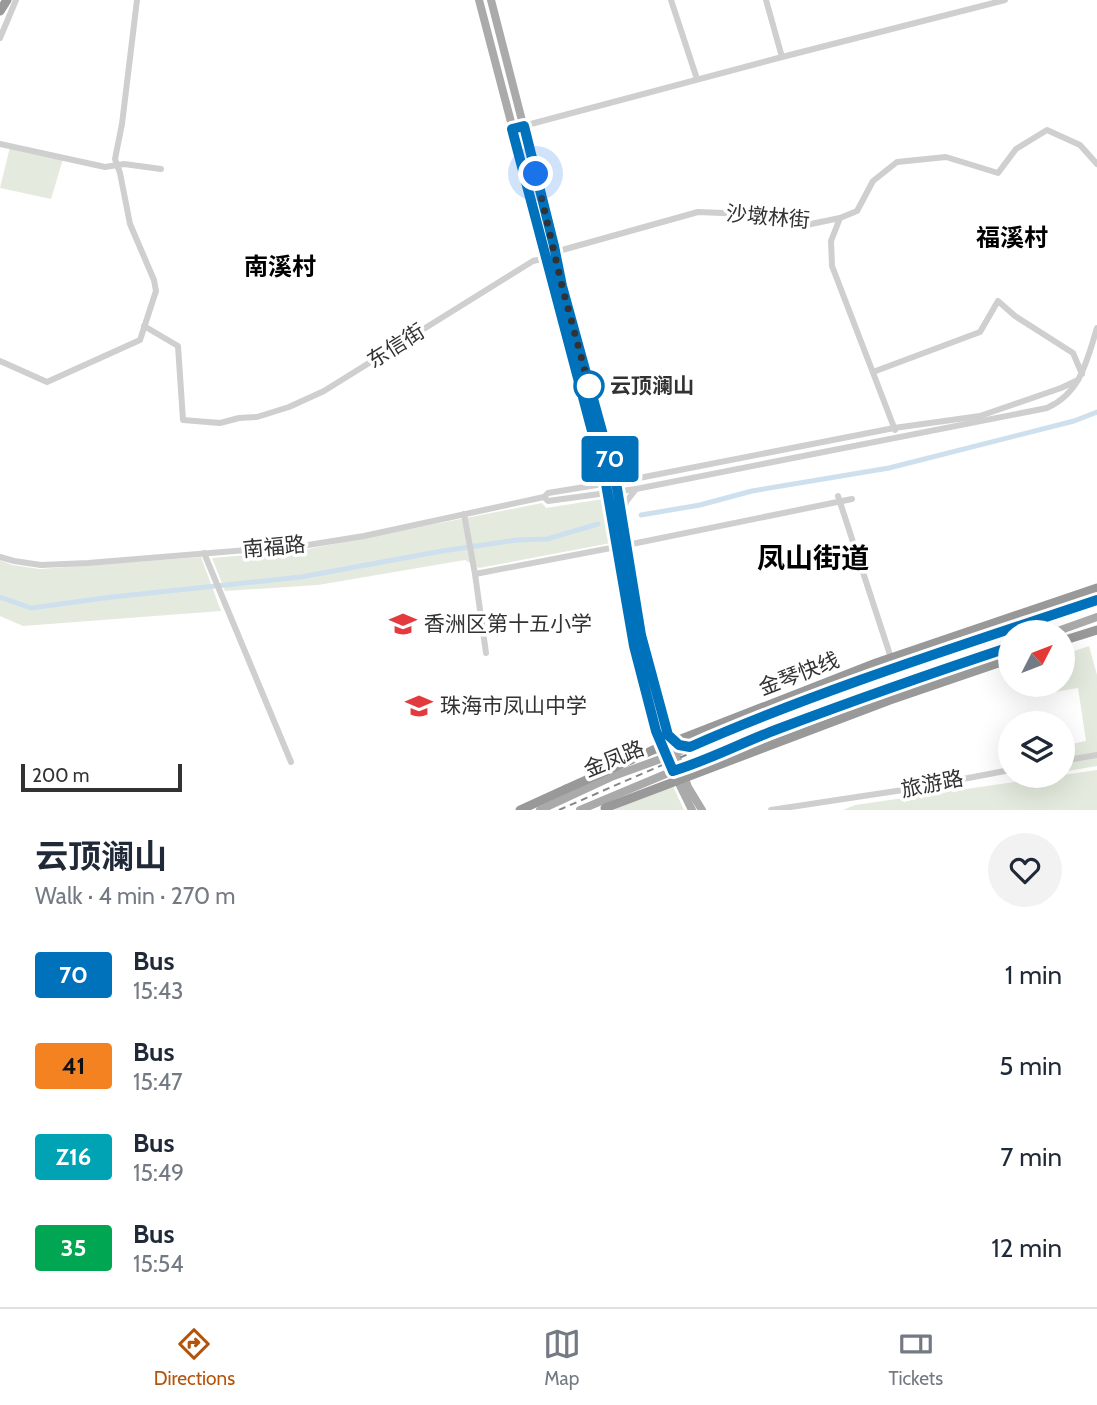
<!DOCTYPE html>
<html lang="en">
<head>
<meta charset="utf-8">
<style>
	body { margin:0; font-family:Cabin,"Noto Sans SC",sans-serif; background:#f2f2f3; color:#1f2937; height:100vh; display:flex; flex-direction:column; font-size:26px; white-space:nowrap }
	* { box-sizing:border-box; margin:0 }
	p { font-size:23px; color:#747a83 }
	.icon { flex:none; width:38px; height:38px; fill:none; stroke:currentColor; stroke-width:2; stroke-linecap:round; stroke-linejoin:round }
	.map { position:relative; height:810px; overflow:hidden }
	.side { display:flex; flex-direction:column; background:#fff; flex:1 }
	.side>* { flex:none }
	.badge { padding:0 14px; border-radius:5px; font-size:24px; line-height:46px }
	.needle { width:46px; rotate:48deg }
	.fabs { position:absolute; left:998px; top:620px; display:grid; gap:14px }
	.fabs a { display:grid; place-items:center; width:77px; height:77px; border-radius:50%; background:#fff; box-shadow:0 7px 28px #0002; font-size:35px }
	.scale { position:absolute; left:21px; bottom:18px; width:161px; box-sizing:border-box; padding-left:7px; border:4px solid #323232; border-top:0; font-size:19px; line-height:24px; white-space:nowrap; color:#323232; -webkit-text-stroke:5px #fff; paint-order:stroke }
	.you { position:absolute; width:35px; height:35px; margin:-18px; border:5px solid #fff; border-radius:50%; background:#1a73e8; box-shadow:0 0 0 10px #1a73e833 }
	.map>.badge { position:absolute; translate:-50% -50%; box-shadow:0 0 0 4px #fff }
	.round { display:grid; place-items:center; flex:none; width:74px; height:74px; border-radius:37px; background:#f2f2f3 }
	.headline { display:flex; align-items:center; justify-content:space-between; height:119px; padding:0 35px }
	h1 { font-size:33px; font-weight:700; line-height:52px }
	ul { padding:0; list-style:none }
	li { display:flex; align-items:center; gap:21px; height:91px; padding:0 35px }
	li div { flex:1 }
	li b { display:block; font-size:26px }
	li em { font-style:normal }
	li .badge { min-width:77px; font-weight:700; text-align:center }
	.tab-bar { display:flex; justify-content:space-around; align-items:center; height:98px; border-top:2px solid #e0e1e3; background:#fff; font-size:19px; color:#747a83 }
	.tab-bar a { display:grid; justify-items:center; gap:4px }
	.tab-bar .selected { color:#b45309 }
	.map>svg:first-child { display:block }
	.green { fill:#e4ebde }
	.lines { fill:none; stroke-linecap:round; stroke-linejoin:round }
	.canal { stroke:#cee0ed; stroke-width:5 }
	.minor { stroke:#cfcfcf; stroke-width:6 }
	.major { stroke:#aaa; stroke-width:8 }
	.highway { stroke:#999; stroke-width:9 }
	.rail { stroke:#878787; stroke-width:2; stroke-dasharray:7 5; stroke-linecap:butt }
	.highway-bridge { stroke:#999; stroke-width:9 }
	.line-casing { stroke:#fff; stroke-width:16 }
	.line { stroke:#0072bc; stroke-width:10 }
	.walk { stroke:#323232; stroke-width:7; stroke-dasharray:0 12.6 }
	.stop-dot { fill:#fff; stroke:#0072bc; stroke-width:3.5 }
	.labels { text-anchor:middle; stroke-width:7; stroke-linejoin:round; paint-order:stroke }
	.street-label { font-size:21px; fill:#323232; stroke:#fff }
	.stop-label { font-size:21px; font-weight:bold; fill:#323232; stroke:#fff; text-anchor:start }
	.poi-label { font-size:21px; fill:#323232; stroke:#fff; text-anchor:start }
	.quarter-label { font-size:24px; font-weight:bold; fill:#000; stroke:#fff }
	.district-label { font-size:28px; font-weight:bold; fill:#000; stroke:#fff }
</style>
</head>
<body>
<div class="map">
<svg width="1097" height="810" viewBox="0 0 1097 810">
	<rect width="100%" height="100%" fill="#fff"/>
	<g class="green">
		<path d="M10,147L63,159L51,199L0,188Z"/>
		<path d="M603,499L611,543L479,568L465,560L318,585L225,591L212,558L303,550L542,503L546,508Z"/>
		<path d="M201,557L221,611L23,626L0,616V560L12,565L40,569Z"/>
		<path d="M1089,646L1097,675V766L1062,772V746L1086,741L1078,688L1043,694L1037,684H1062V655Z"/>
		<path d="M1097,770V810H843L855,805Z"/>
		<path d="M672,784L684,810H613Z"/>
	</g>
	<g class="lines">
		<g class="canal">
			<path d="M641,515L700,505L752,491L889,468L1074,421L1097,412"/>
			<path d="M0,597L31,608L112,597L301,577L442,551L517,540L547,539L598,524"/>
		</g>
		<g class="minor">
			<path d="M671,0L697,79"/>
			<path d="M0,38L16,0"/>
			<path d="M782,57L1005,0"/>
			<path d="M512,129L782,57L766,0"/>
			<path d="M0,144L105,167L124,164L161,169"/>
			<path d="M840,218L831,241L832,266L895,430"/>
			<path d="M555,252L698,212L747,214L806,225L840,218L857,211L873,181L897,162L946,157L998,173L1016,149L1047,130L1080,145L1097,164"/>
			<path d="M144,326L178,346L183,420L220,423L239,418L257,417L289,407L324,391L533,261L546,258"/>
			<path d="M0,361L47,382L140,340L156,291L154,280L130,224L120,173L115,159L122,124L137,0"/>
			<path d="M873,372L980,332L998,301L1015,316L1073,353L1082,374"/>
			<path d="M636,489L548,501L544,497L548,493L639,478L894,428L980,416L1061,388L1078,380"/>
			<path d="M838,496L894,667"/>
			<path d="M464,514L475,574L486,653"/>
			<path d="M623,515L626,502L636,489L1047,408C1081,393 1087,360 1097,328"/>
			<path d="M627,545L852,499"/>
			<path d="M204,553L291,762"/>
			<path d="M0,557L14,561L41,565L88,563L308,545L364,536L544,497"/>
			<path d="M475,574L616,547"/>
			<path d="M1062,761L1097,755"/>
			<path d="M771,810L916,788L1010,770"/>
		</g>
		<g class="major">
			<path d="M479,0L606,484L634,646L656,731L666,757L692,810"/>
			<path d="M491,0L554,245L562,286L616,482L641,635L663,720L688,787L702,810"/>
			<path d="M1055,632L1097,617"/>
			<path d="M540,810L611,777L666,757L807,698L912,661L1097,600"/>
			<path d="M580,810L673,771L698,763L753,738L869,695L1010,647"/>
		</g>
		<g class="highway">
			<path d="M0,11L7,0"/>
			<path d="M1062,641L1097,630"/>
			<path d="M520,810L566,789"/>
		</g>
		<g class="rail">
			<path d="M1019,632L1097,605"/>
			<path d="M559,810C632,778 705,746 779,717C855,687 933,661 1010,635"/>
		</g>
		<g class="highway-bridge">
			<path d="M566,789L653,750L876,663L1097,588"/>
			<path d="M605,808L890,700L1010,659"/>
		</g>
	</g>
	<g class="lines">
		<defs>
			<path id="line" d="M1010,647C932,673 855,700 778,729C743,742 709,760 673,771L656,731L634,646L606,484L512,129L524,126L554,246L562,286L616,482L641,635L668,735L679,745L690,747C822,689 960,646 1097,600"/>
		</defs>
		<use href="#line" class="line-casing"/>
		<use href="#line" class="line"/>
		<path class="walk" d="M536,174L562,286L589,386"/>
	</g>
	<defs>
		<symbol id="school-bare" viewBox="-9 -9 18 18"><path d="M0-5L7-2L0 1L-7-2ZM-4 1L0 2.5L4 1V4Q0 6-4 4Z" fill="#e33a3f" stroke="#fff" stroke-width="2.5" paint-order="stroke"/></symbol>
	</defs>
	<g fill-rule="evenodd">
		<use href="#school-bare" x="384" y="605" width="38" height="38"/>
		<use href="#school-bare" x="400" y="687" width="38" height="38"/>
	</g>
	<circle class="stop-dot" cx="589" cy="386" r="14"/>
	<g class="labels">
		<g class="street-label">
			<text transform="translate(768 217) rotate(5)" y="7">沙墩林街</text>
			<text transform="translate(396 346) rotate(-32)" y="7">东信街</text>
			<text transform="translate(274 547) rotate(-5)" y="7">南福路</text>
			<text transform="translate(799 674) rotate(-21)" y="7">金琴快线</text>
			<text transform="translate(614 759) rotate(-22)" y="7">金凤路</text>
			<text transform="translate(932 784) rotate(-11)" y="7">旅游路</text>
		</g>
		<g class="stop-label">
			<text x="610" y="393">云顶澜山</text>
		</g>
		<g class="poi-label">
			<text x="424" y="631">香洲区第十五小学</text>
			<text x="440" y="713">珠海市凤山中学</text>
		</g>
		<g class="quarter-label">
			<text x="1012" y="246">福溪村</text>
			<text x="280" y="275">南溪村</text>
		</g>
		<g class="district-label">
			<text x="813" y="568">凤山街道</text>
		</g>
	</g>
</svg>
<div class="fabs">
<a><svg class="needle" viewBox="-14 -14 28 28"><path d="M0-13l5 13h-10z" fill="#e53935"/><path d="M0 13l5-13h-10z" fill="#747a83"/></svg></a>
<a><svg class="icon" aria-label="layers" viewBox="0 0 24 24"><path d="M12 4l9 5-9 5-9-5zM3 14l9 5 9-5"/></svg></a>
</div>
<div class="scale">200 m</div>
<div class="you" style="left:536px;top:174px"></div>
<b class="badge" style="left:610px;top:459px;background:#0072bc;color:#fff">70</b>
</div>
<section class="side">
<div class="headline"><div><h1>云顶澜山</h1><p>Walk · 4 min · 270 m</p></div><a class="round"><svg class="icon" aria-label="heart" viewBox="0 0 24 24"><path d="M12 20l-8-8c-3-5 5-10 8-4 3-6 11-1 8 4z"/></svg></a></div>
<ul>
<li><span class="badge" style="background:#0072bc;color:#fff">70</span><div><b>Bus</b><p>15:43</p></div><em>1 min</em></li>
<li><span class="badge" style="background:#f58220;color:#111">41</span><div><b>Bus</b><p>15:47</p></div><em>5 min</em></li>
<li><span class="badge" style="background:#00a3b4;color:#fff">Z16</span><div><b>Bus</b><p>15:49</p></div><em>7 min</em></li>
<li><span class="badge" style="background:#00a651;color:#fff">35</span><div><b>Bus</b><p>15:54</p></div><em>12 min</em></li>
</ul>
</section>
<nav class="tab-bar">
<a class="selected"><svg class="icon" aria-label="directions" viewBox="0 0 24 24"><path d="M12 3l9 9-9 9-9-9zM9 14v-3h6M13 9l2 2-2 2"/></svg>Directions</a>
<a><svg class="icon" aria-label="map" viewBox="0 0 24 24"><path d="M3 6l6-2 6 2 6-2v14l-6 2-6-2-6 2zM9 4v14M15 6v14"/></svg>Map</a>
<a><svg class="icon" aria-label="tickets" viewBox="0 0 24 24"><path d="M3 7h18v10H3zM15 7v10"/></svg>Tickets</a>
</nav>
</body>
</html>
